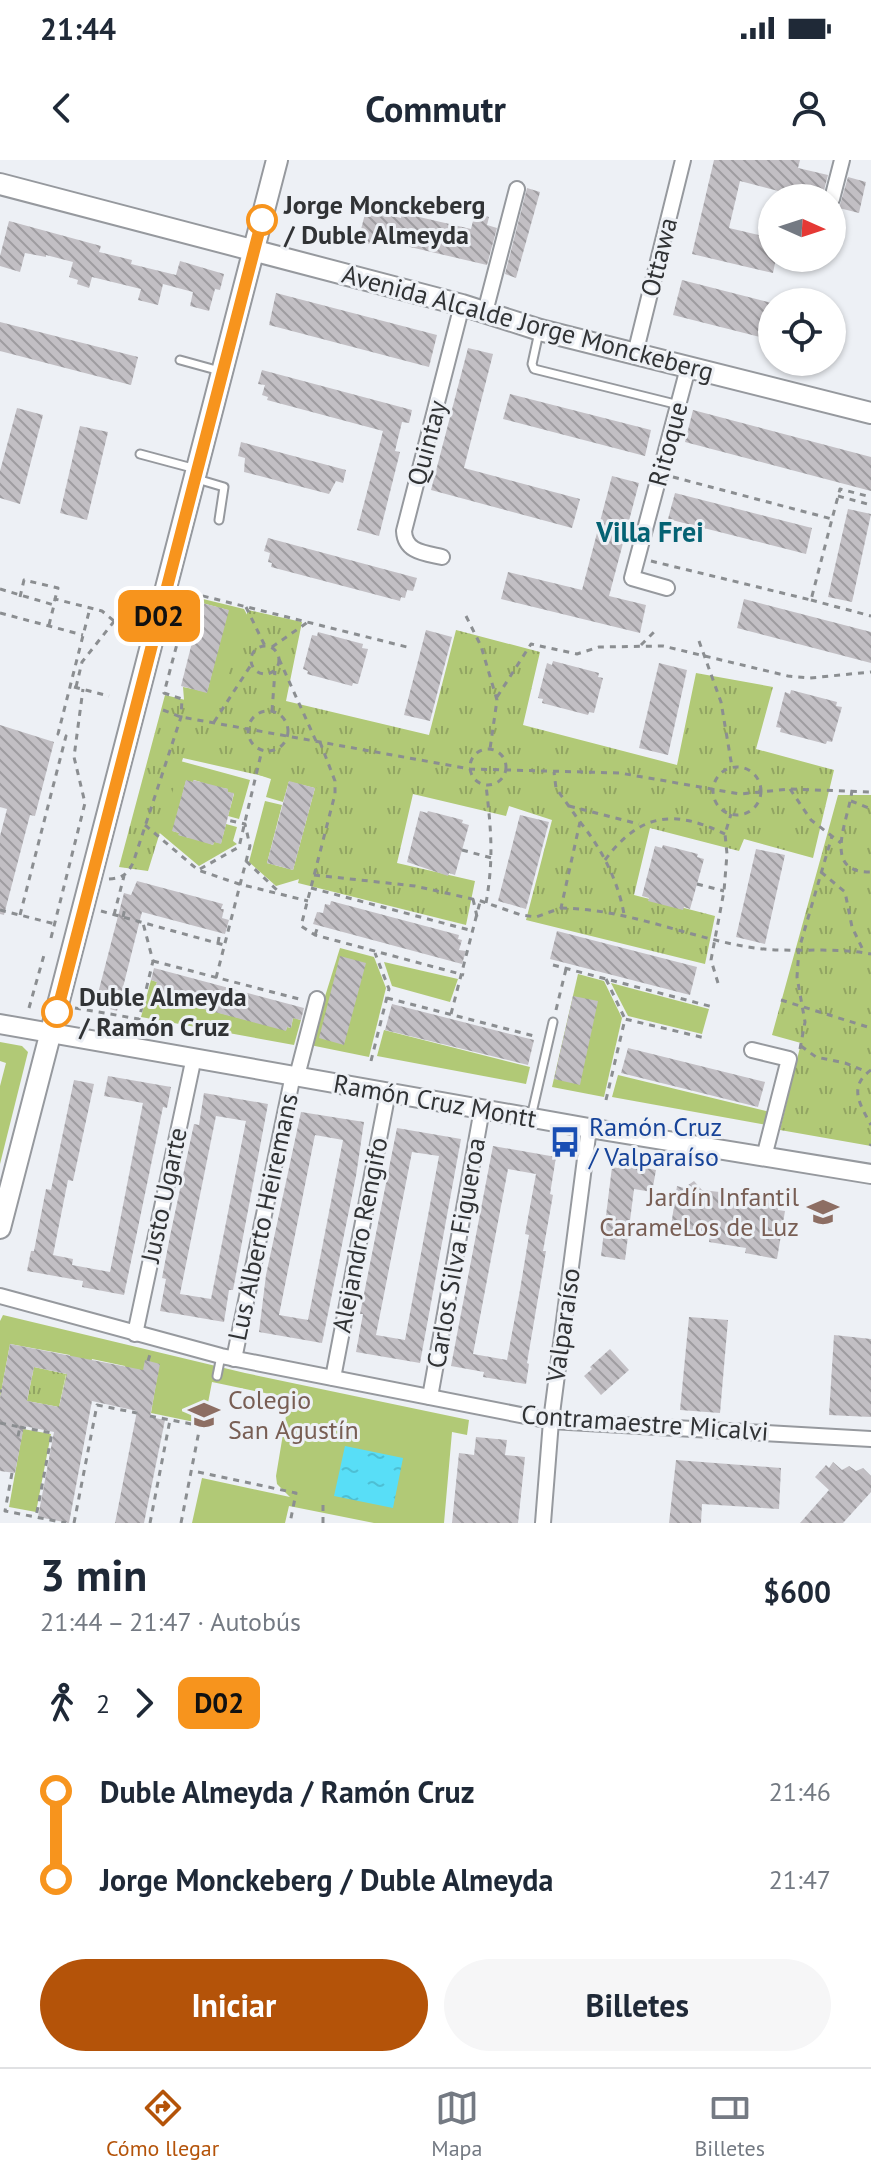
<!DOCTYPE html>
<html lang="es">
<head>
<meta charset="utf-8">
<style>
	body { margin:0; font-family:"PT Sans",sans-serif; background:#f6f6f7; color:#1f2937; height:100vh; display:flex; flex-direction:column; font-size:30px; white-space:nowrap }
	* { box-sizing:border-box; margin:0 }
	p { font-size:26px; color:#747a83 }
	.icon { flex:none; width:44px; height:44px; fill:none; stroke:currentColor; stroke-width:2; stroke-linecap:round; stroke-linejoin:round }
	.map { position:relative; height:1363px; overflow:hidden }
	.side { display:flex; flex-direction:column; background:#fff; flex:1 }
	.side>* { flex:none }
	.badge { padding:0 16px; border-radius:12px; font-size:28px; line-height:52px }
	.needle { width:52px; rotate:93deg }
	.tools { position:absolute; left:758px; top:24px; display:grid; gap:16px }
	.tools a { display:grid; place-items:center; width:88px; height:88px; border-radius:50%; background:#fff; box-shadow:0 2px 6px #0004; font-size:40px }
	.map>.badge { position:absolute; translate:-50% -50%; box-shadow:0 0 0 4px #fff }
	.legs { display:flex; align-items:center; gap:12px; height:88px; padding:0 40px; font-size:26px }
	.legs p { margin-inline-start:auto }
	.headline { display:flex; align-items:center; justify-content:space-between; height:136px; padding:0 40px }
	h1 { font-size:44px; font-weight:700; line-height:60px }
	.primary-button { display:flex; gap:16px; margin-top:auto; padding:16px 40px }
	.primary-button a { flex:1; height:92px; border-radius:48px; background:#b45309; color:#fff; font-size:32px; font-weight:700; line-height:92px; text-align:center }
	.primary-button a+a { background:#f6f6f7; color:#1f2937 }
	ul { padding:0 40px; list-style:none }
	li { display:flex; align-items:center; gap:28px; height:88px; font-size:30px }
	li i { display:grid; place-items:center; width:12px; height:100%; margin:0 10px; background:currentColor }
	li i::after { content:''; width:20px; height:20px; margin:-10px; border:6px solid; border-radius:50%; background:#fff }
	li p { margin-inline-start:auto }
	li:first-child i { background:linear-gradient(#0000 50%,currentColor 0) }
	li:last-child i { background:linear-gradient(currentColor 50%,#0000 0) }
	.status { display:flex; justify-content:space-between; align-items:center; height:56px; padding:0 40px; background:#fff; direction:ltr }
	.status svg { height:22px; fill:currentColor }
	header { display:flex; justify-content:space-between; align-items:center; height:104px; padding:0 40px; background:#fff; font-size:36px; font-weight:700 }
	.tabs { display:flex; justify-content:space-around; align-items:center; height:112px; border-top:2px solid #e0e1e3; background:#fff; font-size:22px; color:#747a83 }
	.tabs a { display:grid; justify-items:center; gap:4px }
	.tabs .current { color:#b45309 }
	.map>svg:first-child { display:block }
	.grass { fill:#b1c976 }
	.park { fill:url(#park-tufts) }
	.water { fill:url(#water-ripples) }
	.building { fill:url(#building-back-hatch); fill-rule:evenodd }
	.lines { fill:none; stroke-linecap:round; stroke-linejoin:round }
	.service-casing { stroke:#96999e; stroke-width:11 }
	.minor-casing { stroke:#96999e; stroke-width:18 }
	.tertiary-casing { stroke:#96999e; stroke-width:22 }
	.secondary-casing { stroke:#96999e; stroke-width:24 }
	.path { stroke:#8b8e91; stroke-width:3; stroke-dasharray:6 6; stroke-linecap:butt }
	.service { stroke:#fff; stroke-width:7 }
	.minor { stroke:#fff; stroke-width:14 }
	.tertiary { stroke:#fff; stroke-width:18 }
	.secondary { stroke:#fff; stroke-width:20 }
	.line-1-casing { stroke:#fff; stroke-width:18 }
	.line-1 { stroke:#f7941d; stroke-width:12 }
	.stop-1-dot { fill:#fff; stroke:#f7941d; stroke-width:4 }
	.labels { text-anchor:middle; stroke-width:6; stroke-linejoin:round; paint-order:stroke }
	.stop-label { font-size:26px; font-weight:bold; fill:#313335; stroke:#edf0f5; text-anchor:start }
	.street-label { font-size:26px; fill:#313335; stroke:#edf0f5 }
	.transit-label { font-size:26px; fill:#164399; stroke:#edf0f5; text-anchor:start }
	.education-label { font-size:26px; fill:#785e54; stroke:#edf0f5; text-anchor:end }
	.neighbourhood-label { font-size:28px; font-weight:bold; fill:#046273; stroke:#edf0f5 }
</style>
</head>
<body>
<div class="status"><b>21:44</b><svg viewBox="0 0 49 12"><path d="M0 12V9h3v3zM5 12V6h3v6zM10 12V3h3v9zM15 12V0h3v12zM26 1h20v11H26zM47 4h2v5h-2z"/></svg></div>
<header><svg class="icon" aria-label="back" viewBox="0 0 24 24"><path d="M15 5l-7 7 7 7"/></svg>Commutr<svg class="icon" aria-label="person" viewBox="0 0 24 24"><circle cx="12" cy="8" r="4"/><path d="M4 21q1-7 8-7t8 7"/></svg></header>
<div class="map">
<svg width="871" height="1363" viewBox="0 0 871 1363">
	<defs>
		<pattern id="park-tufts" width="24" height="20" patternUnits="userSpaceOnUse" patternTransform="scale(2)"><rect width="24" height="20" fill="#b1c976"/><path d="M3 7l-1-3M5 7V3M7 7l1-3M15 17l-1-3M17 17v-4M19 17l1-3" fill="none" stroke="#91a462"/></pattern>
		<pattern id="water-ripples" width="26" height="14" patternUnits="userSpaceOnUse" patternTransform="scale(2)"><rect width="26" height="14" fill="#58def7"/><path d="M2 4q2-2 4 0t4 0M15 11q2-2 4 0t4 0" fill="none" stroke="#4dbfd4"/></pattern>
		<pattern id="building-back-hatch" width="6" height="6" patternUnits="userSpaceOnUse" patternTransform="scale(2)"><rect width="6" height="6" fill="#c2bfc4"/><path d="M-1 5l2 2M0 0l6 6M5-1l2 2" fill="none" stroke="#9e9ca0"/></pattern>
	</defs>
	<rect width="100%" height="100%" fill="#edf0f5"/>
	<g class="grass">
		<path d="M203,439L244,449L260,480L214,557L185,552L183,527L207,532L228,450L202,443Z"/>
		<path d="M264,593L333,621L313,715L276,726L249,702L265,641L282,645L267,703L293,710L315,628L289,621L283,642L266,637L271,619L259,615Z"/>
		<path d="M173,599L250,620L239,659L228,656L234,634L228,632V629L204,625V623L194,620L193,622L186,621L173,671L179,673V675L189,678L190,675L213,685L214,682L221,683L226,664L237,667L233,681L237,684L199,706L155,669Z"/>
		<path d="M340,788L374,797L386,828L369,897L310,885Z"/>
		<path d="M384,802L458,819L450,842L392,826Z"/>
		<path d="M578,814L604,821L622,858L604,937L552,927Z"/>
		<path d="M151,820L157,822L154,831L159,833L158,837L286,870L287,867L291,868L293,858L301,860L294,885L141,857Z"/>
		<path d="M611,823L709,849L702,874L628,856Z"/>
		<path d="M384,870L530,907L526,924L377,896Z"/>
		<path d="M0,882L22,886L28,892L0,1004V926L6,903L0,901Z"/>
		<path d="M618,915L770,952L767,965L612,937Z"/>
		<path d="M3,1155L245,1213L469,1260L467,1275L452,1272L444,1363H374L289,1346L285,1363H192L202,1318L290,1337L277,1324L276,1316L289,1238L212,1222L204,1264L151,1253L158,1211L135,1250L125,1206L92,1199L84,1239L62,1235L70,1195L10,1184L0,1238V1161Z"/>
		<path d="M23,1269L51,1274L36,1352L9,1347Z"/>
	</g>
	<g class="park">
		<path d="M248,450L302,462L286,541L429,575L456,470L540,492L523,565L677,605L696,513L773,527L756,589L834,610L813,698L744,679L739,691L650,668L634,735L715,756L705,804L526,760L552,660L509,646L506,656L413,634L397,703L475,721L466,765L298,723L321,629L183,598L148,711L119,707L165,535L218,548Z"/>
		<path d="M838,635H871V986L780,970L801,883L772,875Z"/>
		<path d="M34,1207L66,1214L59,1247L27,1241Z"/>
	</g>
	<path class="water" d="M345,1286L403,1298L393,1348L334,1336Z"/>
	<g class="building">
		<path d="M714,0H800L798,8L828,15L822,38H805L740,21L729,68L772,78V98H776L773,113L692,94Z"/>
		<path d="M848,17L866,22L859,53L839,48Z"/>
		<path d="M527,28L540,32L516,118L505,114Z"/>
		<path d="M366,50L401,58L402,53L471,69L475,53L489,57L487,65L497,68L487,105L380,80L378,86L358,81Z"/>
		<path d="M9,61L101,86L99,92L132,100L131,104L176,115L180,101L224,114L220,130L215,129L209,151L190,146L193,132L163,124L158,145L138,140L141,129L92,117L89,128L77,124L78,120L69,117L73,102L46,95V97L25,93L20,112L0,106V96Z"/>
		<path d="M682,120L772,143V180L673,155Z"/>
		<path d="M276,133L437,175L429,207L269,165Z"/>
		<path d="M0,162L138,197L131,225L0,191Z"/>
		<path d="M468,188L493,194L464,308L580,339L572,368L431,330Z"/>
		<path d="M262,210L412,250L409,263L402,262L395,291L400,292L379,376L357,370L383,271L267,240L268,237L262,235L265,225L258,224Z"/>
		<path d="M510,234L651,270L645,296L503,259Z"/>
		<path d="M17,248L43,255L20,344L0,338V311Z"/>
		<path d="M693,250L871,297V331L685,282Z"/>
		<path d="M80,266L108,272L87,360L60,353Z"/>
		<path d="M241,282L346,310L343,323L336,321L329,334L244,312L245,298L238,296Z"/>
		<path d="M612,316L639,323L609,436L646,445L640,473L501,439L508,412L582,430Z"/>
		<path d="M675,333L812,368L806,394L668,359Z"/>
		<path d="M848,349L871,354L852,442L828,437Z"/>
		<path d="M268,378L417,418L413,431L407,430L405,438L401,437L400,441L271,407L272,403L268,402L270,393L264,391Z"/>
		<path d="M744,439L871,472V503L737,468Z"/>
		<path d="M202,443L229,450L207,533L181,526Z"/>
		<path d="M426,470L452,477L430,561L404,555Z"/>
		<path d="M318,472L363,484L362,488L368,489L358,524L353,523L352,526L307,514L308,511L303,509L312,475L317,476Z"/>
		<path d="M553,501L599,513L598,517L603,518L594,553L589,552L588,555L542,543L543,539L538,538L547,503L552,505Z"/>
		<path d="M659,503L687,510L668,595L639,588Z"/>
		<path d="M791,530L837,542L836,546L842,547L832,582L827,581L826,584L780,572L781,568L776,567L785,532L790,534Z"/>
		<path d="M0,565L54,582L35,656L30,655L4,755L0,754V676L7,649L0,647Z"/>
		<path d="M186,620L193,622V620L228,629V632L234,633L221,684L214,682L213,685L178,675L179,673L172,671Z"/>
		<path d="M289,621L315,628L293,710L267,703Z"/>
		<path d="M420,651L427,653L428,651L463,660L462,663L469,665L455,715L449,713L448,716L407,702Z"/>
		<path d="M520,655L549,662L526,749L498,741Z"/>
		<path d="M663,685L698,694L697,697L704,699L690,749L684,747L683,750L648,741L649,738L642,736L655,686L662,688Z"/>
		<path d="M756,689L785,695L765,784L736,777Z"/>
		<path d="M137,721L223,744L221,749H224L222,758L229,760L225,774L142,752L117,851L95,845L124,733L131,735Z"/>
		<path d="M331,741L459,775L458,779L462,780L459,790L466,791L462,804L313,764L317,752L323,753L325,744L330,745Z"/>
		<path d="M557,771L697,807L690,835L550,799Z"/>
		<path d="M340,796L366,803L344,885L319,878Z"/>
		<path d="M154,808L304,848L301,860L293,858L291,868L287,867L286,871L158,837L159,833L154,832L157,822L151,820Z"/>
		<path d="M573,836L598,841L580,925L554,919Z"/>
		<path d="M392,844L534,880L528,905L385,870Z"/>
		<path d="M628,888L765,922L758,947L621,913Z"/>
		<path d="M108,916L171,927L167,948L163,947L124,1135L82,1127L83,1121L27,1111L31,1091H34L46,1029L51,1030L74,920L94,924L73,1021L68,1020L53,1095L73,1099L72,1105L110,1112L143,943L104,936Z"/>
		<path d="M204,933L268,944L233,1130H229L224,1162L160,1151L166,1119L162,1118L170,1076L194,964L199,965ZM216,956L246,961L211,1139L180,1134Z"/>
		<path d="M301,952L364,962L356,1016L322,1183L259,1172L266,1115ZM315,975L343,980L308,1160L279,1155Z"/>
		<path d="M397,968L461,979L420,1203L356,1192L363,1154H360ZM412,992L439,996L405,1180L376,1175Z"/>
		<path d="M493,986L556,997L550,1034L553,1035L543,1091H546L527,1203L529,1204L526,1224L483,1217L484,1212L451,1206ZM508,1009L536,1014L525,1074L529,1075L520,1130L507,1200L473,1194Z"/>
		<path d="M619,1003L656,1010L652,1032L634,1029L625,1100L601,1096L612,1007L618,1008Z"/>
		<path d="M694,1021L702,1030L773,1038L772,1043L778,1045V1050L785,1051L777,1099L745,1093L746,1088L709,1082L710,1073L671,1066L677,1026L684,1028Z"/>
		<path d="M689,1157L728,1160L720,1253L680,1250Z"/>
		<path d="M834,1175L871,1179V1257L829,1255Z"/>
		<path d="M10,1184L143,1210L145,1200L160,1204L150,1257L165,1260L144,1363H115L137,1251L92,1241L69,1363L38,1357L54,1272L24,1266L15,1313L0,1311V1238ZM34,1207L67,1214L59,1247L27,1241Z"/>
		<path d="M610,1189L629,1210L601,1235L584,1216L592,1209L590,1207Z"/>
		<path d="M476,1277L507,1280L505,1295L525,1297L518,1363H452L459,1293L474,1295Z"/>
		<path d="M676,1300L781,1308L779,1349L702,1344L701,1363H669Z"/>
		<path d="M833,1302L842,1310L849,1306L856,1311L863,1308L871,1316V1332L843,1363H800L829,1330L815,1317L826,1305L829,1308Z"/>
	</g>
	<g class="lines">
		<defs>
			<g id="service">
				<path d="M539,172L532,204L534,209L679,245"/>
				<path d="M180,200L220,211"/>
				<path d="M140,294L196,309"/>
				<path d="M197,319L224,327L219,360"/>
				<path d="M531,957L553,862"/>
				<path d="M217,1216L221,1196"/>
			</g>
			<g id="minor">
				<path d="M832,39L842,0"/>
				<path d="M485,152L517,29"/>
				<path d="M635,194L683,0"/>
				<path d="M442,397C424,393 405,392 404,371L462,145"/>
				<path d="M667,428L632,418L688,208"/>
				<path d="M752,890L789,899L764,997"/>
				<path d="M297,916L317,839"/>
				<path d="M0,1136L221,1196L551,1261L871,1279"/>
				<path d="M135,1174L194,897"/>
				<path d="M234,1199L293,915"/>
				<path d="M333,1218L388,932"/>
				<path d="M430,1237L482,949"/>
				<path d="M543,1363L551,1261L589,968"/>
			</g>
			<path id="tertiary" d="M0,864L589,968L871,1014"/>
			<g id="secondary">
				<path d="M0,24L462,145L540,170L871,253"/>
				<path d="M0,1068L277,0"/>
			</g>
		</defs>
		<use href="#service" class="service-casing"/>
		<use href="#minor" class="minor-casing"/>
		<use href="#tertiary" class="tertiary-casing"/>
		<use href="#secondary" class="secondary-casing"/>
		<g class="path">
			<path d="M673,317L832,359L840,329L871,337"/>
			<path d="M838,336L871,345"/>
			<path d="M651,401L811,440L832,359"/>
			<path d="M0,429L54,445L55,439L102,451L114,461"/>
			<path d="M191,433L407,487"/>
			<path d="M20,437L24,420L58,428L55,439"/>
			<path d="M811,440L871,456"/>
			<path d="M246,447L265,486"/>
			<path d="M0,453L83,475"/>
			<path d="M466,456L481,486L497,540L490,589"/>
			<path d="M49,465L54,445"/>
			<path d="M699,481L721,542L732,607"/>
			<path d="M641,485L656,470"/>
			<circle cx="265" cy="500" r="14"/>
			<path d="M272,487L308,462"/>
			<path d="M279,499L316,581"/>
			<path d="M74,527L109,536"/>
			<path d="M76,527L82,502L127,445L134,447L145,431"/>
			<path d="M497,537L531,484L577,494L599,487L663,486L788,516L810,518L871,512"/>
			<path d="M163,550L181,557L470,609L620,613L740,634L790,629L871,632"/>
			<path d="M272,551L275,511"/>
			<circle cx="268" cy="571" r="20"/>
			<path d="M214,562L251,505"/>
			<path d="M320,582L335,621V634L301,766L315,775L464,815"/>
			<circle cx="488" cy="607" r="18"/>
			<circle cx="737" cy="631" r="24"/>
			<path d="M790,629L811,660L841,683"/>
			<path d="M852,630C849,660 820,713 871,712"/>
			<path d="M851,641L871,649"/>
			<path d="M569,646L639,664"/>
			<path d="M580,662C602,689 618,721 624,754"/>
			<path d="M145,665L198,710L239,724L308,741"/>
			<path d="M462,690L492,698"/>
			<path d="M605,700C640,653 674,649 725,674"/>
			<path d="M246,701L278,731"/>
			<path d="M200,709L239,687L262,590"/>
			<path d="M821,712L845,732L852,767L864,792"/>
			<path d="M314,715L415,726L481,741L521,755L536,757L561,748L580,662L556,628L554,612"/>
			<path d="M109,719C122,718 127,715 133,703L181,557L182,539L164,533L191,431L184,429"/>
			<path d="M697,724L724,731"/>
			<path d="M311,728L473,771"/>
			<path d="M473,739L478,761"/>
			<path d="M486,743C494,698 491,669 486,625"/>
			<path d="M561,748C627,749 684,776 748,787C789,794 830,786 871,794"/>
			<path d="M0,750L55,764"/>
			<path d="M101,751L224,785"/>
			<path d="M20,755L66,576L58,574L90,448"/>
			<path d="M114,755L124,716"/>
			<path d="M123,757L125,748"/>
			<path d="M315,775L318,766"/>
			<path d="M51,778L85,643L74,597L83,529"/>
			<path d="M218,783L220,772"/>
			<path d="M153,801L303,840"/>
			<path d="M553,805L713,847"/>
			<path d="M216,818L250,686L245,664L227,660"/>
			<path d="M606,819L625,859"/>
			<path d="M718,823L711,800L724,731L727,694L725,674L731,654"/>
			<path d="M387,838L538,877"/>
			<path d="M781,840L871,868"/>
			<path d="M29,848L44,795"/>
			<path d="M75,848L139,859L153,801L143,763"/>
			<path d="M556,850L566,809"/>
			<path d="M451,854L480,742"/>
			<path d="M801,886L816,897L845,903L867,912"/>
			<path d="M800,889L805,862L797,817L799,789L832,676"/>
			<path d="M371,901L389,829L375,793"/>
			<path d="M871,910C847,927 861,946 871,965"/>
			<path d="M606,940L625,859L705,878"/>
			<path d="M870,986L871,984"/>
			<path d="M148,1201L151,1191"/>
			<path d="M0,1231H2"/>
			<path d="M150,1256L207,1267"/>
			<path d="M0,1263L20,1267L17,1281"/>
			<path d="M20,1267L52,1273L36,1357"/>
			<path d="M198,1312L296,1333L290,1363"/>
			<path d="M12,1313L5,1351L66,1363"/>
			<path d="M74,1363L97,1245L137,1253"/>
			<path d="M150,1363L170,1260"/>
			<path d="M181,1363L200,1266"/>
			<path d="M323,1363V1340"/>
		</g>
		<use href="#service" class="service"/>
		<use href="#minor" class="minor"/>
		<use href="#tertiary" class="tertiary"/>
		<use href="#secondary" class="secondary"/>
	</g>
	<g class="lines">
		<defs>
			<path id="line-1" d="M57,852L262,60"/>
		</defs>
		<use href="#line-1" class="line-1-casing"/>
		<use href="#line-1" class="line-1"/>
	</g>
	<defs>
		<symbol id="bus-bare" viewBox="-9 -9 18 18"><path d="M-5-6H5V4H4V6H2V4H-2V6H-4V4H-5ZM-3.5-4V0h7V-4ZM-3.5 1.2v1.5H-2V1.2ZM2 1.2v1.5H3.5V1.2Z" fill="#1a4fb4" stroke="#edf0f5" stroke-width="2.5" paint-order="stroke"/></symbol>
		<symbol id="school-bare" viewBox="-9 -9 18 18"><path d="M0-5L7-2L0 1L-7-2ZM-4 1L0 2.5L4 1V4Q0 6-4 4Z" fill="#8d6e63" stroke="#edf0f5" stroke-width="2.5" paint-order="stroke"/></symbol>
	</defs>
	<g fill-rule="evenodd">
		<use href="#bus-bare" x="543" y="960" width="44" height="44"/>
		<use href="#school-bare" x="801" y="1030" width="44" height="44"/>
		<use href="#school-bare" x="182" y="1233" width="44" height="44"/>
	</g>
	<g class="stop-1-dot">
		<circle cx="262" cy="60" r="14"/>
		<circle cx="57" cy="852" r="14"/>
	</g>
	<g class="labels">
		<g class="stop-label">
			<text x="284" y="54">Jorge Monckeberg<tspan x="284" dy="30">/ Duble Almeyda</tspan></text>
			<text x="79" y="846">Duble Almeyda<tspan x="79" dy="30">/ Ramón Cruz</tspan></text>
		</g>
		<g class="street-label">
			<text transform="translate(659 97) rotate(-76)" y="9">Ottawa</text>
			<text transform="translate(528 163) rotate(15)" y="9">Avenida Alcalde Jorge Monckeberg</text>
			<text transform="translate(427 283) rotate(-75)" y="9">Quintay</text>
			<text transform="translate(668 284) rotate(-75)" y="9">Ritoque</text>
			<text transform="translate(435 941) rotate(10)" y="9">Ramón Cruz Montt</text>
			<text transform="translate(164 1035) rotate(-78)" y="9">Justo Ugarte</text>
			<text transform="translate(263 1057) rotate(-78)" y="9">Lus Alberto Heiremans</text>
			<text transform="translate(360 1075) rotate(-79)" y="9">Alejandro Rengifo</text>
			<text transform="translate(456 1093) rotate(-80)" y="9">Carlos Silva Figueroa</text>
			<text transform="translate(563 1165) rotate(-82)" y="9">Valparaíso</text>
			<text transform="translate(645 1263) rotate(4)" y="9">Contramaestre Micalvi</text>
		</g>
		<g class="transit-label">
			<text x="589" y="976">Ramón Cruz<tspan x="589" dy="30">/ Valparaíso</tspan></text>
		</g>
		<g class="education-label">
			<text x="799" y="1046">Jardín Infantil<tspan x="799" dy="30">CarameLos de Luz</tspan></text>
			<text x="228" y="1249" text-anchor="start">Colegio<tspan x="228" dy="30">San Agustín</tspan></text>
		</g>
		<g class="neighbourhood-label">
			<text x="650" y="382">Villa Frei</text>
		</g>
	</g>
</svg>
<div class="tools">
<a><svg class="needle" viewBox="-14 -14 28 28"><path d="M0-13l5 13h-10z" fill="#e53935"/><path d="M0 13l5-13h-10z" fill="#747a83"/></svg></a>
<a><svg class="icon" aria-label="locate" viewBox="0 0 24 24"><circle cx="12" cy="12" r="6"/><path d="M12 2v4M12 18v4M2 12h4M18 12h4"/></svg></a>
</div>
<b class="badge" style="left:159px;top:456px;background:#f7941d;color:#111">D02</b>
</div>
<section class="side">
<div class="headline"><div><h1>3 min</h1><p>21:44 – 21:47 · Autobús</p></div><b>$600</b></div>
<div class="legs"><svg class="icon" aria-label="walk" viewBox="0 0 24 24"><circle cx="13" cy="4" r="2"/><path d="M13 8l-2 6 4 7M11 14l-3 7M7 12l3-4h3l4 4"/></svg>2<svg class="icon" aria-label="forward" viewBox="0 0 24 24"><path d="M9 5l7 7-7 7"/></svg><b class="badge" style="background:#f7941d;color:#111">D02</b></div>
<ul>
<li><i style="color:#f7941d"></i><b>Duble Almeyda / Ramón Cruz</b><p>21:46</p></li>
<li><i style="color:#f7941d"></i><b>Jorge Monckeberg / Duble Almeyda</b><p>21:47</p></li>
</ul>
<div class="primary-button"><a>Iniciar</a><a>Billetes</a></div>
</section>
<nav class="tabs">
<a class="current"><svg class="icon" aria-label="directions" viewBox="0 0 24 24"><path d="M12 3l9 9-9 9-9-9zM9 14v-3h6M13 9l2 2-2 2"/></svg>Cómo llegar</a>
<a><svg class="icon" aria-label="map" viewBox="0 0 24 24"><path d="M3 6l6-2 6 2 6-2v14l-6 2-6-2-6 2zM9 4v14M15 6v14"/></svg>Mapa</a>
<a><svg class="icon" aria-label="tickets" viewBox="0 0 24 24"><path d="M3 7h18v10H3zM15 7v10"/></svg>Billetes</a>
</nav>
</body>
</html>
